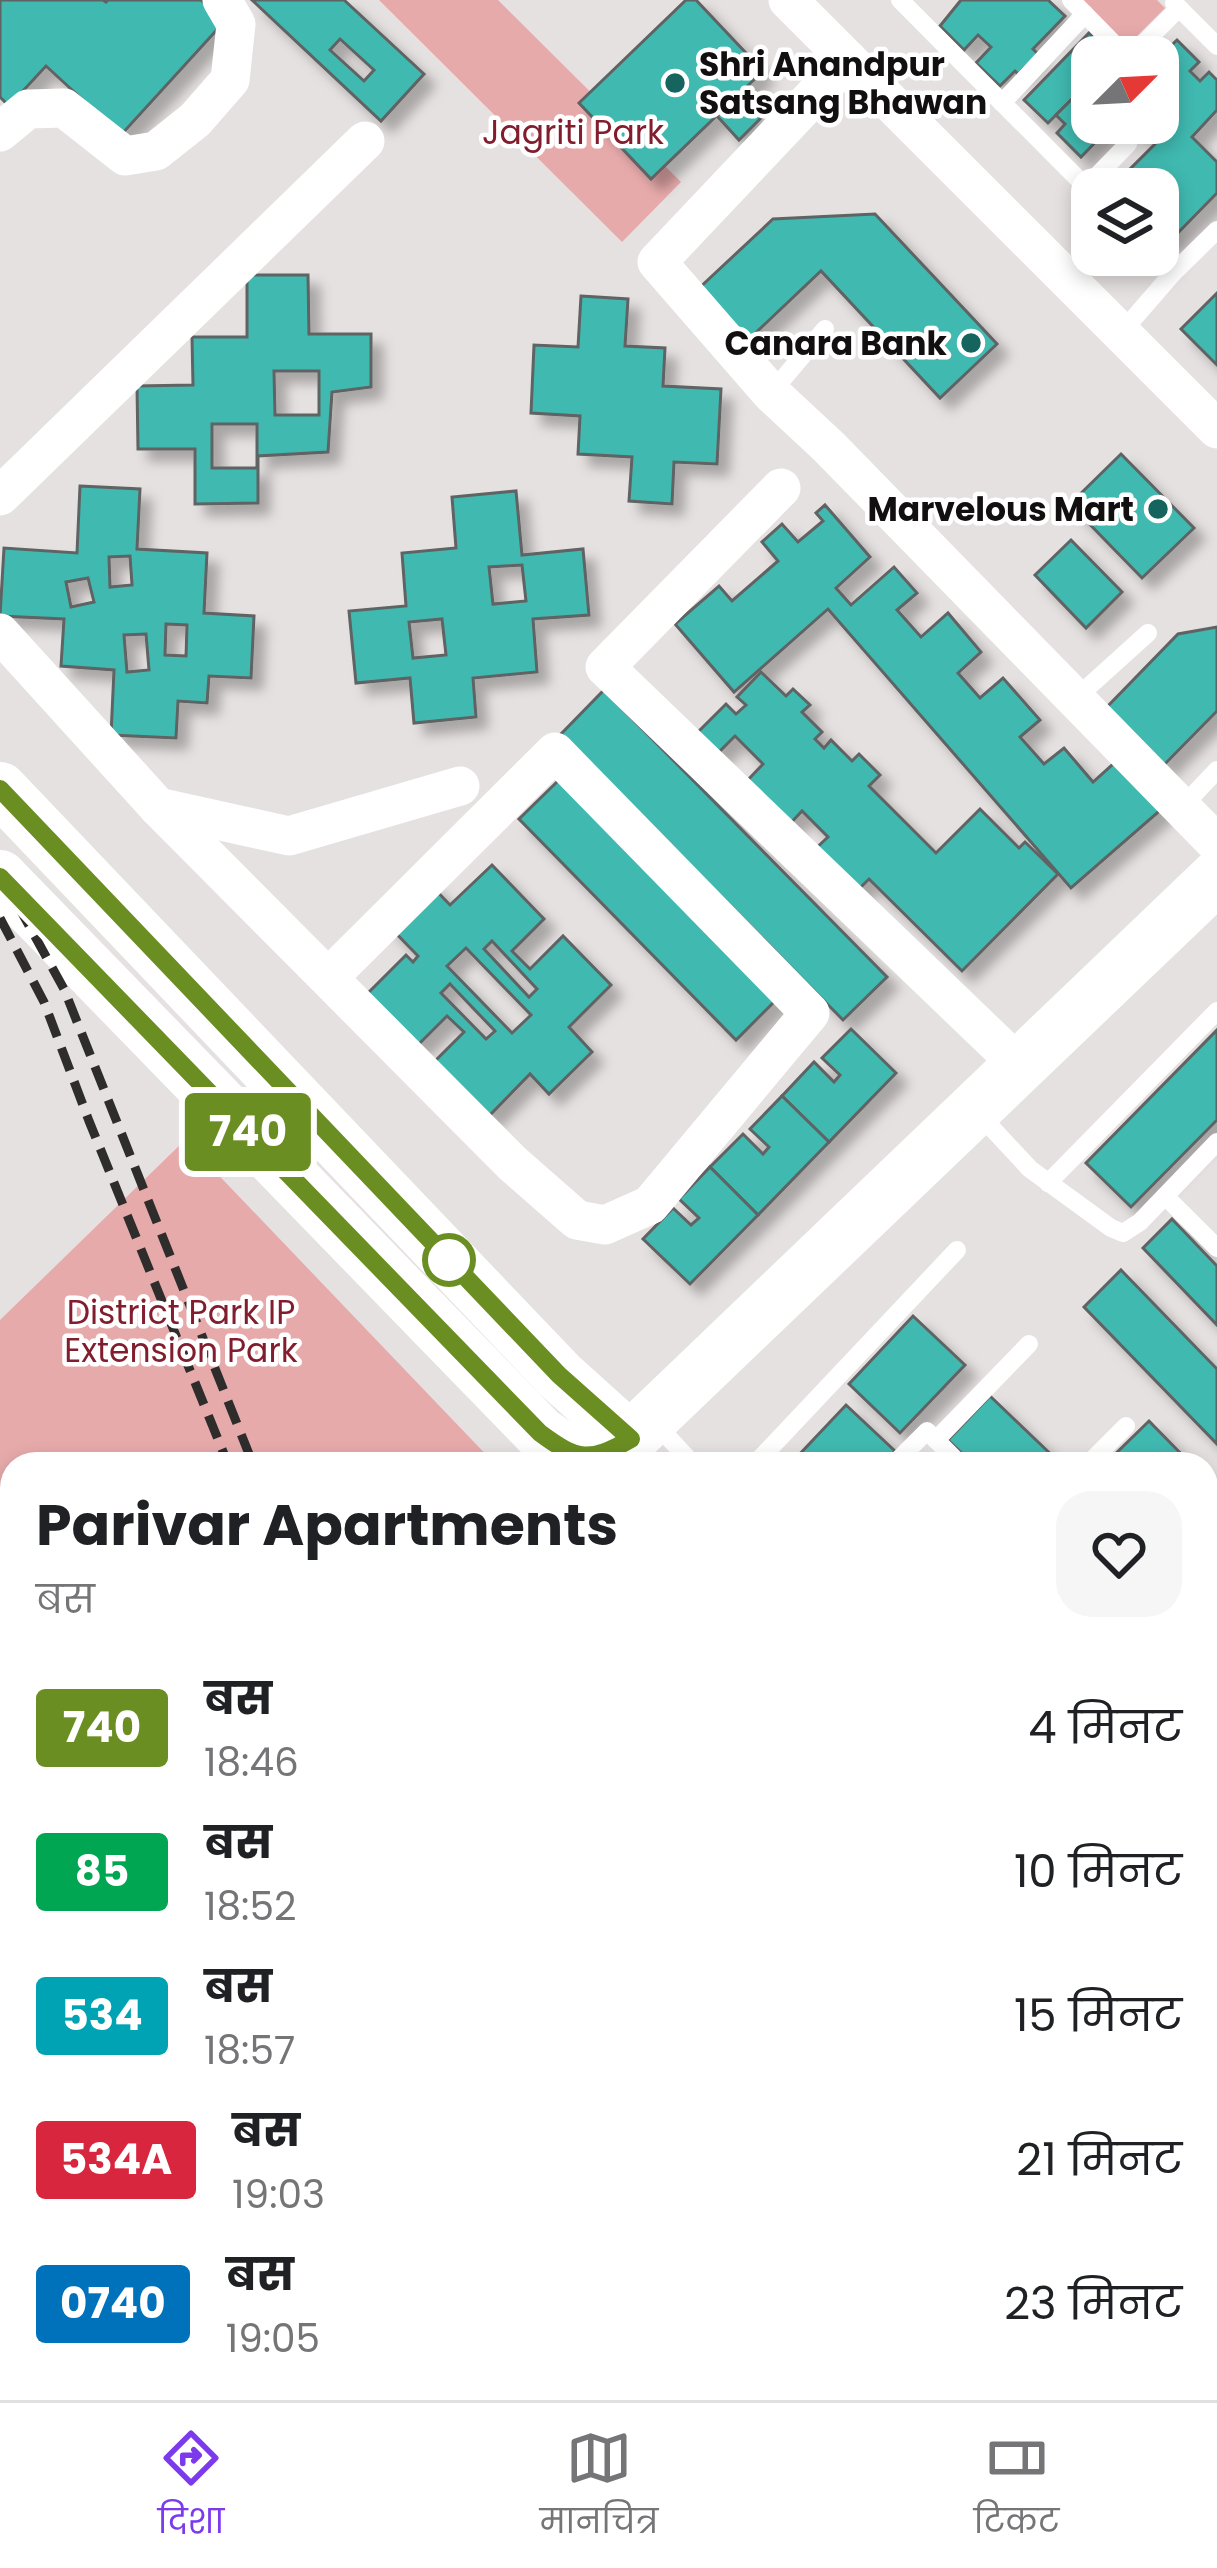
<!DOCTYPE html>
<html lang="hi">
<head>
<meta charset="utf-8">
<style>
	body { margin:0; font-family:Poppins,"Noto Sans Devanagari",sans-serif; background:#f6f6f6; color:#202124; height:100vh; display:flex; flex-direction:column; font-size:45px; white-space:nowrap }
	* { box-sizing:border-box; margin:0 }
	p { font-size:39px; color:#757577 }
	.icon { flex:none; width:66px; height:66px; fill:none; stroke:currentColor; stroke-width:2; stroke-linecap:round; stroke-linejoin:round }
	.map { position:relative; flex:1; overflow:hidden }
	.drawer { position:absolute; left:0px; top:1452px; width:1218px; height:948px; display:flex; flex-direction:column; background:#fff; border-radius:36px 36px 0 0; box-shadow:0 6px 18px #0003 }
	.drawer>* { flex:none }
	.badge { padding:0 24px; border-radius:9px; font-size:42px; line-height:78px }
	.needle { width:78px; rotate:66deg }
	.controls { position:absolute; left:1071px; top:36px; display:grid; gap:24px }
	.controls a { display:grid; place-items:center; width:108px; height:108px; border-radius:24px; background:#fff; box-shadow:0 6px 18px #0003; font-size:60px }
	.map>.badge { position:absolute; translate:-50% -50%; box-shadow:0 0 0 6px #fff }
	.round { display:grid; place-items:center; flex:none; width:126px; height:126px; border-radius:36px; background:#f6f6f6 }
	.headline { display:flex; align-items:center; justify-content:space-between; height:204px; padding:0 36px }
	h1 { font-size:57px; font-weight:700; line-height:90px }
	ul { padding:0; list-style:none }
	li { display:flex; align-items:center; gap:36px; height:144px; padding:0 36px }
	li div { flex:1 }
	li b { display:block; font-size:45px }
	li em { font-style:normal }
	li .badge { min-width:132px; font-weight:700; text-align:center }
	.tab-bar { display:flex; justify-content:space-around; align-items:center; height:168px; border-top:3px solid #e0e0e0; background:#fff; font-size:33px; color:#757577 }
	.tab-bar a { display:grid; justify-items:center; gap:6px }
	.tab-bar .on { color:#7c3aed }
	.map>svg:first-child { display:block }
	.green { fill:#e7aaab }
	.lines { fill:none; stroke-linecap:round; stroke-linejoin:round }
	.stream { stroke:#f69ea2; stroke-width:12 }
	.building { fill:#41b9b0; stroke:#5f6363; stroke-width:3; fill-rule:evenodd; filter:url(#shadow) }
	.lane { stroke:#fff; stroke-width:18 }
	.street { stroke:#fff; stroke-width:39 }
	.secondary { stroke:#fff; stroke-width:54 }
	.highway { stroke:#f58f94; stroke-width:66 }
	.rail { stroke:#2f2c2c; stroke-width:9; stroke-dasharray:24 12; stroke-linecap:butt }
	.line-casing { stroke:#fff; stroke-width:27 }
	.line { stroke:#6b8e23; stroke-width:18 }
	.poi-dot { fill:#16645e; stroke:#fff; stroke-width:4.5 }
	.stop-dot { fill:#fff; stroke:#6b8e23; stroke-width:6 }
	.labels { text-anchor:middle; stroke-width:9; stroke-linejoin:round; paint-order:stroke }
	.poi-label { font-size:33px; font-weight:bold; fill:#110f0f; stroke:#fff; text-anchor:end }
	.park-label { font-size:33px; fill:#821d2e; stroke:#fff }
</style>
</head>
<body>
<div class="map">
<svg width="1217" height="2400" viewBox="0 0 1217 2400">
	<defs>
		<filter id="shadow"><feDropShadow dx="11" dy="11" stdDeviation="6" flood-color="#0004"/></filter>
	</defs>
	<rect width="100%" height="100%" fill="#e6e1e1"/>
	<g class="green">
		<path d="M379,0H498L681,182L622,242Z"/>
		<path d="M1079,0H1157L1165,8L1126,47Z"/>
		<path d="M185,1140L495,1464H12V1933L0,1921V1320Z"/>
		<path d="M1206,2163L1217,2173V2400H485L473,2388H1206Z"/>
	</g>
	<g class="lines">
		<path class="stream" d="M0,2007L12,2018"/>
	</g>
	<g class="building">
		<path d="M0,0H103L106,2L108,0H201L224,22L121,135L46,66L9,106L0,97Z"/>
		<path d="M252,0H344L424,74L381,121ZM340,39L374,70L364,81L330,50Z"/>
		<path d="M686,0H696L763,71L651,179L579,103Z"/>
		<path d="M961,0H1048L1065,16L1033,49L1038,54L1018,74L1015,71L1000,86L976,63L991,47L978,35L964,50L940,26Z"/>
		<path d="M1089,33L1113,57H1092V79L1048,123L1024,100Z"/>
		<path d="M1177,40L1199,62L1190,71L1200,81L1209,72L1217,80V110L1192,137L1217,162V193L1168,243L1158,233V189L1112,187L1155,144L1133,123H1158V58Z"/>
		<path d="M1092,79V123H1114L1081,157L1057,133L1065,124L1056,115Z"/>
		<path d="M739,95L761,118L739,140L717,116Z"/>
		<path d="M875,214L997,344L940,398L821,271L745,343L696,291L773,219Z"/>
		<path d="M247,275H308L309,334H371V387L332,392L328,452L258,456V503L195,504V449H138L137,386L193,385L192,337H247ZM274,371H319V415H275ZM212,424H257V468H212Z"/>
		<path d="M1217,293V365L1181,329Z"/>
		<path d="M581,296L628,299L625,346L665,348L663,386L721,389L717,464L674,462L672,504L629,501L632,457L578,454L580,416L531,413L534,345L578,347Z"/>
		<path d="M1121,454L1194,528L1142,578L1070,504Z"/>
		<path d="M80,486L140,489L137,549L207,553L204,613L254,616L251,678L209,676L207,703L178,701L176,738L111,735L114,670L61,666L64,619L0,616L4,548L77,553ZM130,556L132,585L110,587L109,557ZM88,578L94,602L71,607L66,582ZM166,624L187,625L186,656L165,655ZM146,634L149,670L127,672L124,635Z"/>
		<path d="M516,491L522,555L583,549L589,615L533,619L537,672L473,678L476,717L414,723L410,678L356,683L349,611L406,606L402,553L456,548L452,497ZM522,565L526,601L493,604L489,567ZM442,619L446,655L413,658L409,622Z"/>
		<path d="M825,505L870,557L836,588L851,605L894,567L917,593L897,610L921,637L948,613L981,652L958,673L980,698L1003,678L1040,720L1020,737L1044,764L1064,748L1093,782L1121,757L1164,807L1071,888L828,609L734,692L675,624L719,586L732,601L778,561L762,542L782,524L798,542L823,521L816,513Z"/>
		<path d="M1071,540L1122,592L1086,628L1035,575Z"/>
		<path d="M1217,627V711L1163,766L1105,709L1178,634Z"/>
		<path d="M761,672L786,696L793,689L810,705L802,712L822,732L815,739L824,748L831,740L852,761L859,754L880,775L869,786L936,853L980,809L1019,848L1025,842L1058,874L962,971L869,879L855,893L813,851L828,837L802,811L788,826L745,783L763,764L735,736L716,755L696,734L726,704L736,714L746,705L737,697Z"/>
		<path d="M604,690L887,977L843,1020L561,734Z"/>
		<path d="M563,776L780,996L736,1040L519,819Z"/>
		<path d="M492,865L544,919L512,951L530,969L563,936L611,985L569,1027L592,1052L549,1094L530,1074L488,1117L434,1062L464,1032L447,1016L416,1047L365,996L406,955L413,962L418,956L386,923L428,882L450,905ZM492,941L537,989L529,997L484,949ZM466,948L531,1015L512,1033L447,966ZM450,984L495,1031L486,1039L441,993Z"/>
		<path d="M851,1029L896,1073L829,1142L782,1096L814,1062L834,1082L840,1075L822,1058Z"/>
		<path d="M1217,1030V1120L1131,1207L1086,1163Z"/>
		<path d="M782,1096L829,1142L758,1215L710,1167L743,1134L763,1154L769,1147L750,1129Z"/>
		<path d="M710,1167L758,1215L690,1284L643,1239L673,1208L691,1225L699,1218L679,1199Z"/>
		<path d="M1172,1219L1217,1266V1325L1143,1248Z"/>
		<path d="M1121,1270L1217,1369V1444L1084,1307Z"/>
		<path d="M913,1316L965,1365L900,1433L849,1384Z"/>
		<path d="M990,1396L1061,1464H973L948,1440Z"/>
		<path d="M846,1405L895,1451L883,1464H802L796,1458Z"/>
		<path d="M1149,1421L1191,1464H1105Z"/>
		<path d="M1217,1514V1612L1210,1605L1206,1609V1524Z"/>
		<path d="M1217,1642V1701L1206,1711V1652Z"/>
		<path d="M1206,1965L1217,1976V2021L1206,2031Z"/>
		<path d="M1206,2046L1217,2057V2165L1206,2154Z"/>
	</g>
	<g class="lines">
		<g class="lane">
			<path d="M900,0L1092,193"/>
			<path d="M1071,0L1127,57"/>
			<path d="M1174,3L1217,46"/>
			<path d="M1130,57L1179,8"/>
			<path d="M1002,103L1085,14"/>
			<path d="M1086,187L1128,144"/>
			<path d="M1155,255L1173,273"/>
			<path d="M1121,333L1173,273L1217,230"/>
			<path d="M771,393L825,329"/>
			<path d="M1076,698L1148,633"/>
			<path d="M1182,807L1217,770"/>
			<path d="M977,1112L1030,1169L1111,1228L1123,1233L1140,1222L1217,1142"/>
			<path d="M1048,1183L1217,1011"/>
			<path d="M1165,1196L1217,1248"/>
			<path d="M654,1422L693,1464"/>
			<path d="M936,1440L1029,1344"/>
			<path d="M755,1464L957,1250"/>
			<path d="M894,1464L927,1431L960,1464"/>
			<path d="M1088,1464L1126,1426"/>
			<path d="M1206,1733L1217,1722"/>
			<path d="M1206,1890L1217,1900"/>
		</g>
		<g class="street">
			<path d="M788,0L1217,429"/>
			<path d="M848,60L657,262L771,393L829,447L1217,844"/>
			<path d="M0,132L28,109L64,108L125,156L156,151L195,120L230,80L236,24L222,0"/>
			<path d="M781,488L605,667L1019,1065"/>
			<path d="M0,496L365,141"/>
			<path d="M0,633L158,807L512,1163L577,1220L605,1225L650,1205L810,1013L555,752L328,978"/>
			<path d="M158,807L289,836L460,786"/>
		</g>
		<g class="secondary">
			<path d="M0,789L559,1375L630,1439"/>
			<path d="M0,877L540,1433C578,1461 589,1463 630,1439L1217,877"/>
			<path d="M0,2151L12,2164"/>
			<path d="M226,2388L237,2400"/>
		</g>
		<g class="highway">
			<path d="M0,2263L12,2276"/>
			<path d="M0,2366L12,2378"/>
			<path d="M120,2388L132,2400"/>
		</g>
		<g class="rail">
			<path d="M0,873L64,989L253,1464"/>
			<path d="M0,918L44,1002L89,1121L228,1464"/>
			<path d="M1206,2351L1217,2353"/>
			<path d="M1206,2378L1217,2380"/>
		</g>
	</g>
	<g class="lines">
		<defs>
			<path id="line" d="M0,789L559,1375L631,1439C589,1463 578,1461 540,1433L0,877"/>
		</defs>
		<use href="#line" class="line-casing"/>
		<use href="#line" class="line"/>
	</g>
	<g class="poi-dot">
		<circle cx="675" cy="83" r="12"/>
		<circle cx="971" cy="343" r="12"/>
		<circle cx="1158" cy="509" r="12"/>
	</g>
	<circle class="stop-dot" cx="449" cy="1260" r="24"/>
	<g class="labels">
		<g class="poi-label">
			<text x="699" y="76" text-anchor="start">Shri Anandpur<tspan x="699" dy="38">Satsang Bhawan</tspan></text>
			<text x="947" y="355">Canara Bank</text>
			<text x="1134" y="521">Marvelous Mart</text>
		</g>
		<g class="park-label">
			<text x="573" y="144">Jagriti Park</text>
			<text x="181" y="1324">District Park IP<tspan x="181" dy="38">Extension Park</tspan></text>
		</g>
	</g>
</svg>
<div class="controls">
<a><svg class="needle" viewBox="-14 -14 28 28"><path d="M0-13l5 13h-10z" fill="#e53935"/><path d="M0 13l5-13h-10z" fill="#757577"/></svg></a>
<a><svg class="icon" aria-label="layers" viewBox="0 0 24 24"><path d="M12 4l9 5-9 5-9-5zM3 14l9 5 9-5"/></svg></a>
</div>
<b class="badge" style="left:248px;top:1132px;background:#6b8e23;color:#fff">740</b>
<section class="drawer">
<div class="headline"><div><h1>Parivar Apartments</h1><p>बस</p></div><a class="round"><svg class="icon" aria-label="heart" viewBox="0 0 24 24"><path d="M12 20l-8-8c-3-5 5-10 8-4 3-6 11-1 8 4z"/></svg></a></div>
<ul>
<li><span class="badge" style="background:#6b8e23;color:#fff">740</span><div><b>बस</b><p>18:46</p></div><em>4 मिनट</em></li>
<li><span class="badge" style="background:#00a651;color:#fff">85</span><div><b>बस</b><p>18:52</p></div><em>10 मिनट</em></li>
<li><span class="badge" style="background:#00a3b4;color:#fff">534</span><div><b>बस</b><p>18:57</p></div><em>15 मिनट</em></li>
<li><span class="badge" style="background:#d7263d;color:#fff">534A</span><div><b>बस</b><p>19:03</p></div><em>21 मिनट</em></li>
<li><span class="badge" style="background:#0072bc;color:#fff">0740</span><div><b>बस</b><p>19:05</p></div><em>23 मिनट</em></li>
</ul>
</section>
</div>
<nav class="tab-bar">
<a class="on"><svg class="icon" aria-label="directions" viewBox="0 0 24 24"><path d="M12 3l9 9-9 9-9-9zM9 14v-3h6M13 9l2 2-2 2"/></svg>दिशा</a>
<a><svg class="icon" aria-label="map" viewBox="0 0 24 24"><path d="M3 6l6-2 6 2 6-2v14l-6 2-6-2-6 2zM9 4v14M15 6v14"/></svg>मानचित्र</a>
<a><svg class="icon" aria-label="tickets" viewBox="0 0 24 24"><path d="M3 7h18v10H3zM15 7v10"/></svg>टिकट</a>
</nav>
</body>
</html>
